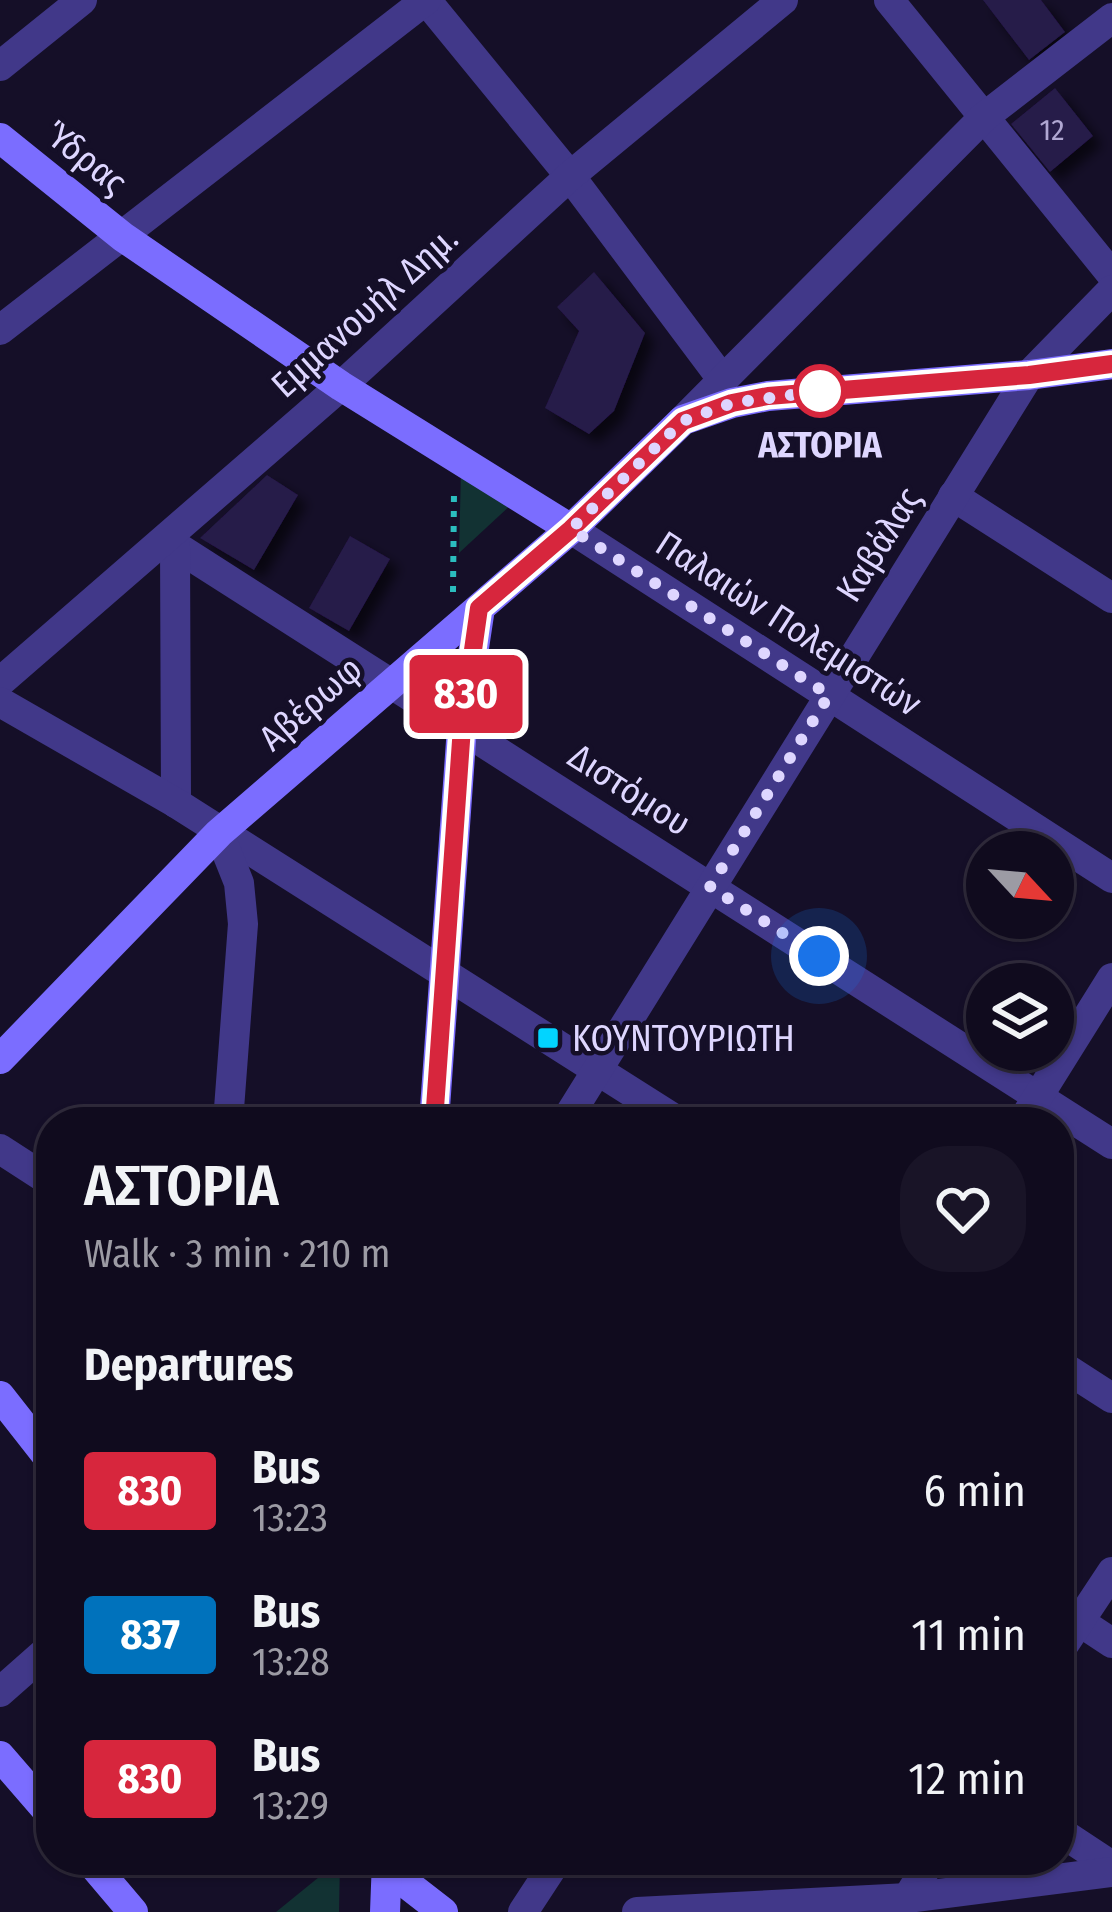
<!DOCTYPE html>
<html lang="en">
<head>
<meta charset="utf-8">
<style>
	body { margin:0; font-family:"Fira Sans Condensed",sans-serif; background:#191427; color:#f1f3f6; height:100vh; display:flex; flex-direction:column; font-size:45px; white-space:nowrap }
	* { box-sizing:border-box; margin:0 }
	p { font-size:39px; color:#9c9ba4 }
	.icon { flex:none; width:66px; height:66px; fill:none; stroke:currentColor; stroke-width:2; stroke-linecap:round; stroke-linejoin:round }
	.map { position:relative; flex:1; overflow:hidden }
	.side { position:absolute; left:36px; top:1107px; width:1038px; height:768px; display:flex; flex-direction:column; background:#100b1e; border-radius:48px; box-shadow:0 3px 9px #0004,0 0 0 3px #302b3c }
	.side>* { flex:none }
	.badge { padding:0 24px; border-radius:9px; font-size:42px; line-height:78px }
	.needle { width:78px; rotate:116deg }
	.buttons { position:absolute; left:966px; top:831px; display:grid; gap:24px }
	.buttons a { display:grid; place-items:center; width:108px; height:108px; border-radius:50%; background:#100b1e; box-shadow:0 3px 9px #0004,0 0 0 3px #302b3c; font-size:60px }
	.you { position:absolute; width:60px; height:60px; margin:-30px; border:9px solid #fff; border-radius:50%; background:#1a73e8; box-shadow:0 0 0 18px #1a73e833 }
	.map>.badge { position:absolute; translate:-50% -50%; box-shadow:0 0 0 6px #fff }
	h2 { padding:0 48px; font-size:45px; line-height:108px }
	.round { display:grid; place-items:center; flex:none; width:126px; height:126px; border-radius:48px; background:#191427 }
	.headline { display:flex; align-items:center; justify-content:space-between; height:204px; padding:0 48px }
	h1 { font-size:57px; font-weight:600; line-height:90px }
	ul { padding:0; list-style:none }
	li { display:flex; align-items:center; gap:36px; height:144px; padding:0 48px }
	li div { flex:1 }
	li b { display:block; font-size:45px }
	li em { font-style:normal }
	li .badge { min-width:132px; font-weight:700; text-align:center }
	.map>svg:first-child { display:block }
	.green { fill:#123233 }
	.building { fill:#271a4a; filter:url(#shadow) }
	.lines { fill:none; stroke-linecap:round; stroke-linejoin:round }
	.path { stroke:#2bbdbe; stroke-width:6; stroke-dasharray:6 9; stroke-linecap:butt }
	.street { stroke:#413889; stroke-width:30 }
	.secondary { stroke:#7b6dff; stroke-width:30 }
	.line-casing { stroke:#fff; stroke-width:27 }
	.line { stroke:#d7263d; stroke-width:18 }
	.walk { stroke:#ded6ff; stroke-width:12; stroke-dasharray:0 21.6 }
	.stop-dot { fill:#fff; stroke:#d7263d; stroke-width:6 }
	.poi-dot { fill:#02d4ff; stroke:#150f28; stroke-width:4.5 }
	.labels { text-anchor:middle; stroke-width:9; stroke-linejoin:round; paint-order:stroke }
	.number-label { font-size:30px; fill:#b0a7d2 }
	.street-label { font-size:36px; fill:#ded6ff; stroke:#150f28 }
	.stop-label { font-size:36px; font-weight:bold; fill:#ded6ff; stroke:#150f28 }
	.poi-label { font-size:36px; fill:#ded6ff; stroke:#150f28; text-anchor:start }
</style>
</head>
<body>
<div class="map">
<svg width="1112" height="1912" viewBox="0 0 1112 1912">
	<defs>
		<filter id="shadow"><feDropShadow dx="9" dy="9" stdDeviation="6" flood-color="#0009"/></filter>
	</defs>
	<rect width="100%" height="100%" fill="#150f28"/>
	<g class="green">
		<path d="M461,470L513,503L459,553Z"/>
		<path d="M340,1860L339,1912H276Z"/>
	</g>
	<g class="building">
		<path d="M983,0H1041L1065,32L1029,60Z"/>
		<path d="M1055,88L1093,136L1050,172L1011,124Z"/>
		<path d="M594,272L645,333L614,411L589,434L545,408L579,331L557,307Z"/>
		<path d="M267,475L298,495L254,570L200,538Z"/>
		<path d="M350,536L390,559L349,631L309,608Z"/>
	</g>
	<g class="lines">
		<path class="path" d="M453,592L454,491"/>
		<g class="street">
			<path d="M426,0L570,176L722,379"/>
			<path d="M889,0L1112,275"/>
			<path d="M0,66L82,0"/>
			<path d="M0,330L426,0"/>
			<path d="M683,420L984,117L1112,18"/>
			<path d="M953,496L1112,598"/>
			<path d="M571,529L1112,878"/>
			<path d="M166,540L1112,1144"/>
			<path d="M175,546L176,803"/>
			<path d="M0,682L341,386L570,176L783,0"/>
			<path d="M0,702L176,803L679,1122"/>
			<path d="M219,833L239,883L243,924L228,1122"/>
			<path d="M565,1122L1029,375L1112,290"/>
			<path d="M1022,1122L1112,978"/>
			<path d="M0,1149L51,1182"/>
			<path d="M1059,1364L1112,1398"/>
			<path d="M1059,1608L1112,1643"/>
			<path d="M1059,1652L1112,1572"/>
			<path d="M0,1692L51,1647"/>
			<path d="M1059,1831L1112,1866"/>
			<path d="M902,1907L931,1860"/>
			<path d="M523,1912L557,1860"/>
			<path d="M637,1912L908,1898L1112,1872"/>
		</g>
		<g class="secondary">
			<path d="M0,138L123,237L341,386L571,529"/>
			<path d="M0,1059L219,833L571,529L683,420L732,403L768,396L1029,375L1112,364"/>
			<path d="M434,1122L462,727L480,608"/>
			<path d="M0,1396L51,1461"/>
			<path d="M0,1756L51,1815"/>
			<path d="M89,1860L133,1912"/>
			<path d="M376,1860L443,1912"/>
			<path d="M385,1912L387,1860"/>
		</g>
	</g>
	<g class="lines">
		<defs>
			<path id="line" d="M434,1122L462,727L479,608L571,529L683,421L732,403L768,396L1029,375L1112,364"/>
		</defs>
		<use href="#line" class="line-casing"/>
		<use href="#line" class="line"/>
		<path class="walk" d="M819,956L710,887L829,695L571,529L683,421L732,403L820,391"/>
	</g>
	<circle class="stop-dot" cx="820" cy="391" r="24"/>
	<rect class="poi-dot" x="536" y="1026" width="24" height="24" rx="6"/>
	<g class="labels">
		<g class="number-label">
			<text x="1052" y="140">12</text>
		</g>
		<g class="street-label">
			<text transform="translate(86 157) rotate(39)" y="13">Ύδρας</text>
			<text transform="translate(364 311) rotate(-42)" y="13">Εμμανουήλ Δημ.</text>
			<text transform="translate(878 544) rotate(-58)" y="13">Καβάλας</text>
			<text transform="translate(789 623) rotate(33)" y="13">Παλαιών Πολεμιστών</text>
			<text transform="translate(310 703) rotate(-41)" y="13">Αβέρωφ</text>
			<text transform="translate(630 789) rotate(33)" y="13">Διστόμου</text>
		</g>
		<g class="stop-label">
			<text x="820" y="457">ΑΣΤΟΡΙΑ</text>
		</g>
		<g class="poi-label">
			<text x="572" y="1051">ΚΟΥΝΤΟΥΡΙΩΤΗ</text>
		</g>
	</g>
</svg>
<div class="buttons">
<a><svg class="needle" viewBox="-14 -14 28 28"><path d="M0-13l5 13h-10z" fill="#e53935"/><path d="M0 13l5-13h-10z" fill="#9c9ba4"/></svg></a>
<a><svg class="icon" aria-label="layers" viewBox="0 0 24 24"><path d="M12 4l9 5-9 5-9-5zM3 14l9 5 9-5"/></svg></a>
</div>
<div class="you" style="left:819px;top:956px"></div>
<b class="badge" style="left:466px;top:694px;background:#d7263d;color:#fff">830</b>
<section class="side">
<div class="headline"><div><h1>ΑΣΤΟΡΙΑ</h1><p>Walk · 3 min · 210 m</p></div><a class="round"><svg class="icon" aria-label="heart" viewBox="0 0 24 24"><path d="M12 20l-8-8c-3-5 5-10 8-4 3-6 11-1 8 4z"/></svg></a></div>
<h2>Departures</h2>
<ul>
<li><span class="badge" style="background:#d7263d;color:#fff">830</span><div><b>Bus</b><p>13:23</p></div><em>6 min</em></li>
<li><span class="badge" style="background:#0072bc;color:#fff">837</span><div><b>Bus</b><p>13:28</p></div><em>11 min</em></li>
<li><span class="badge" style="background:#d7263d;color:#fff">830</span><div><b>Bus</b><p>13:29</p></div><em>12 min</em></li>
</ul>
</section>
</div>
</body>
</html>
